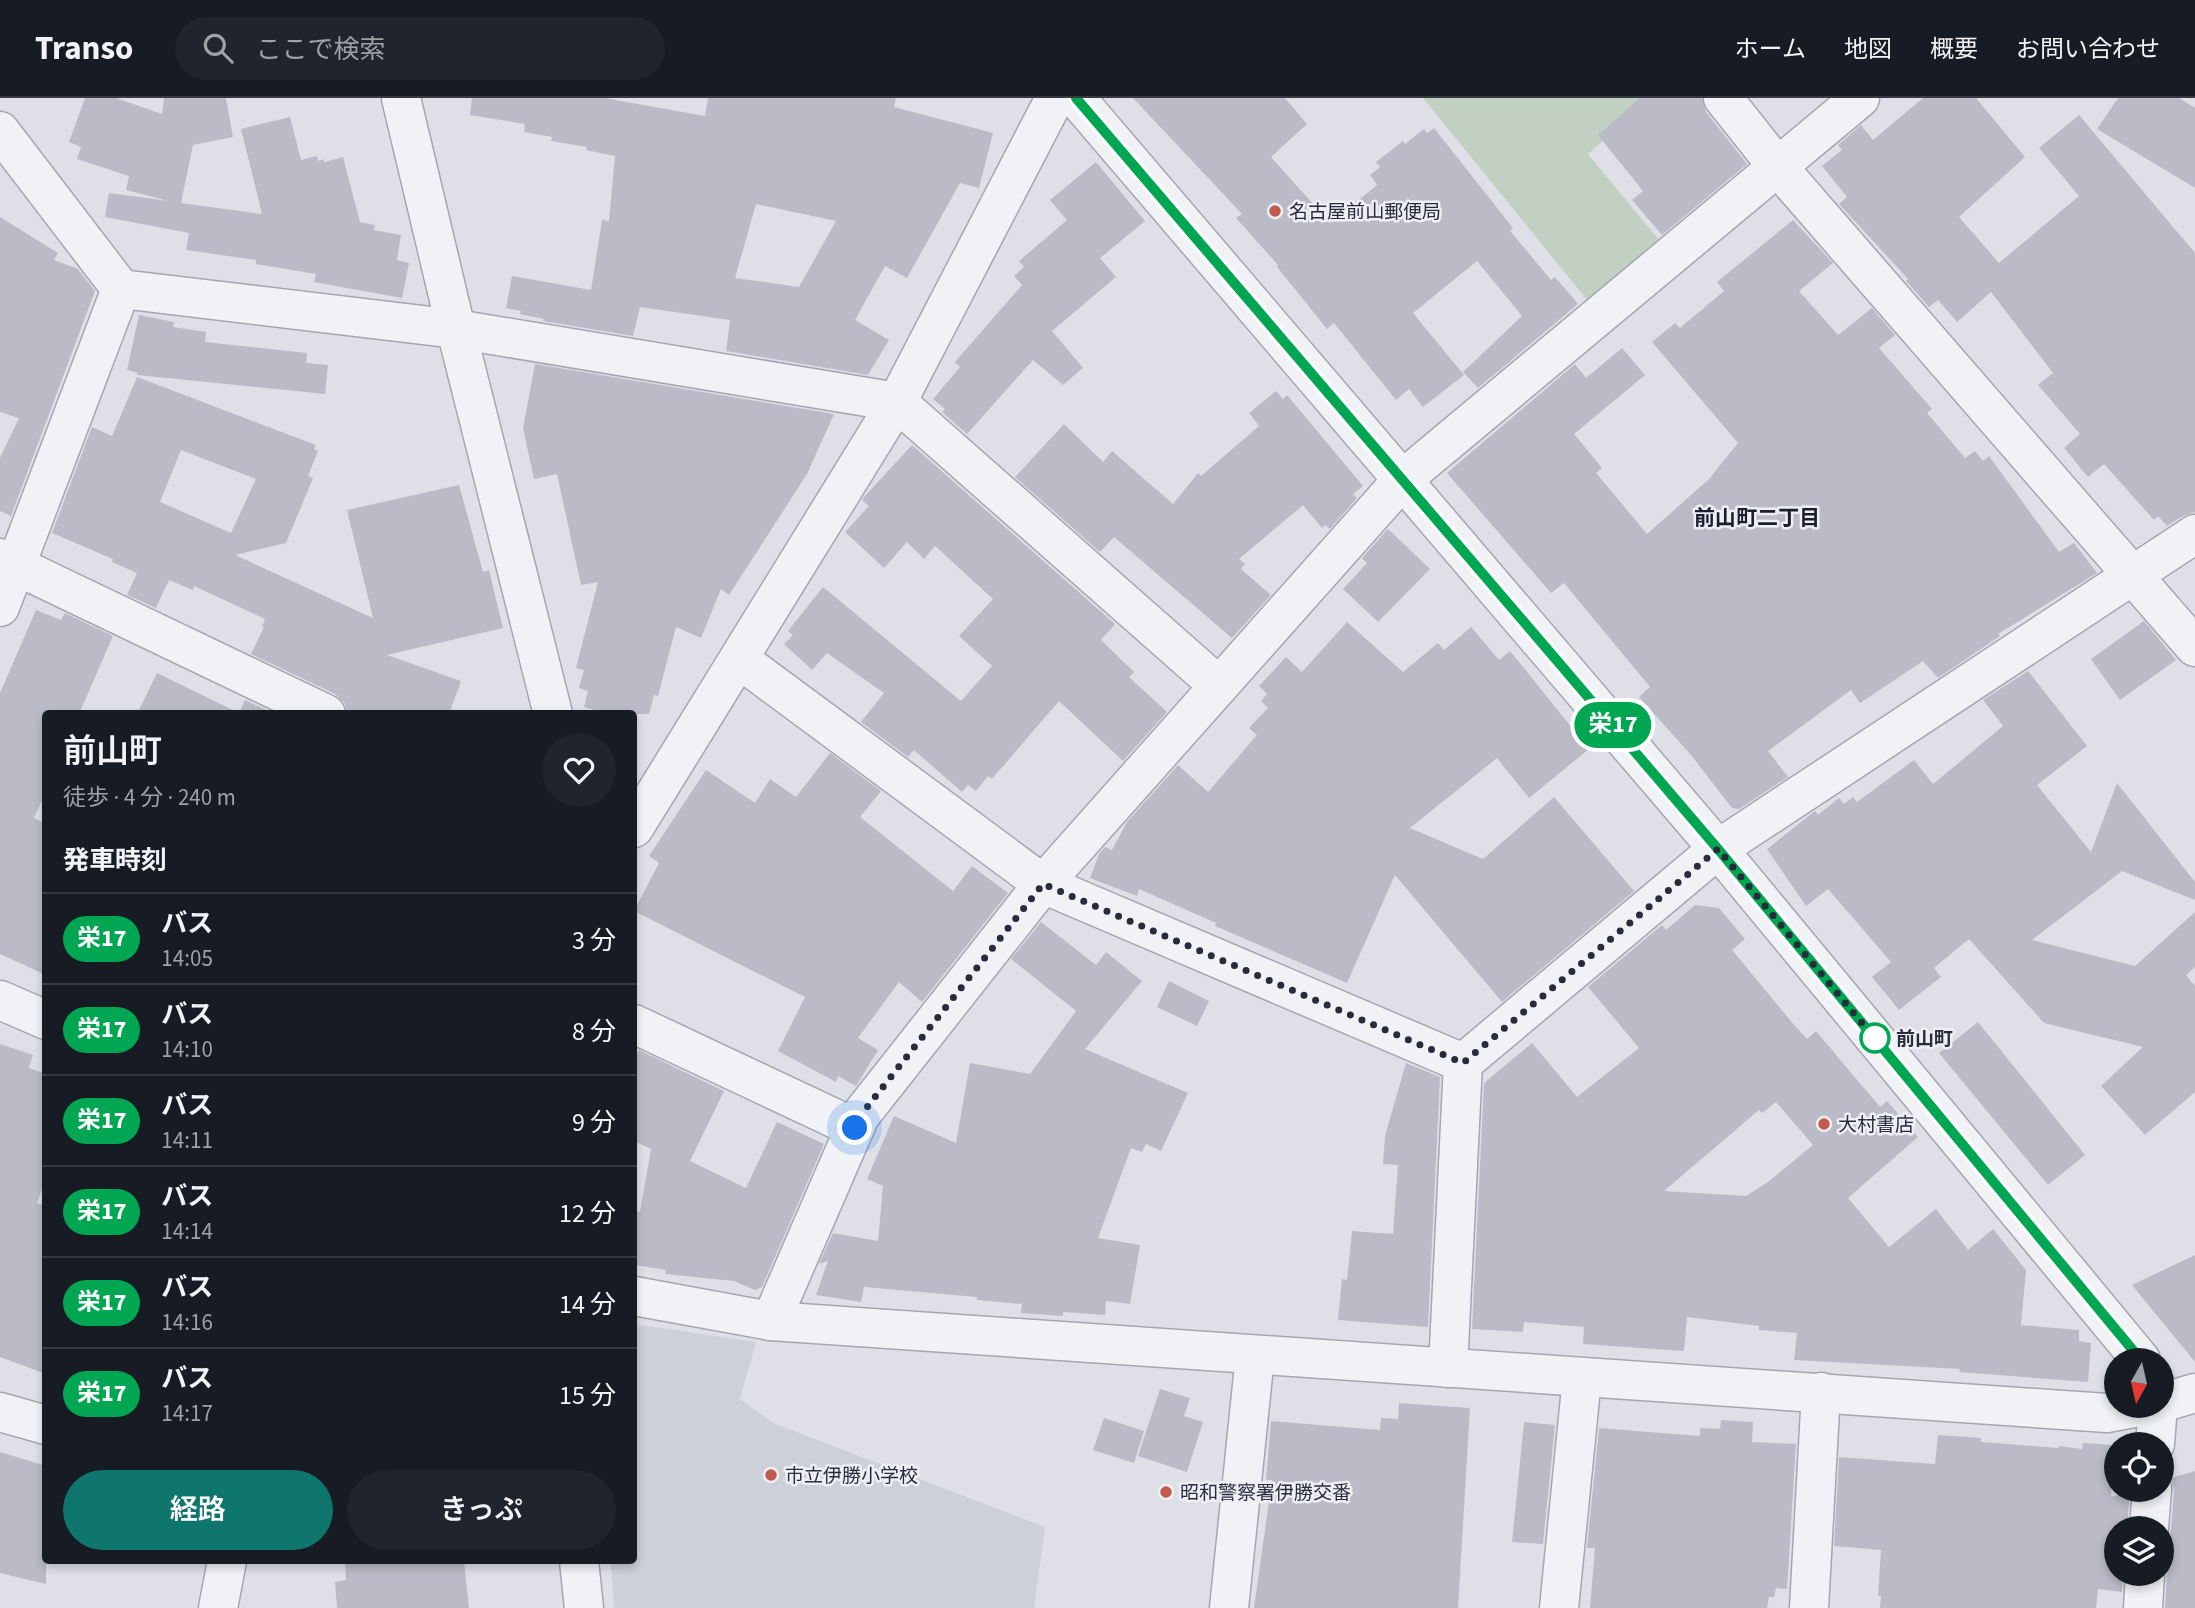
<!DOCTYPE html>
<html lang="ja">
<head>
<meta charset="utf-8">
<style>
	body { margin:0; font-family:"Source Sans 3","Noto Sans JP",sans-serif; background:#20242c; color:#f1f3f6; height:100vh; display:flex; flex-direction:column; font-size:26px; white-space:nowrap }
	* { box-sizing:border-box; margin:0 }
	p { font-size:23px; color:#9ea1a6 }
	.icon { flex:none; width:38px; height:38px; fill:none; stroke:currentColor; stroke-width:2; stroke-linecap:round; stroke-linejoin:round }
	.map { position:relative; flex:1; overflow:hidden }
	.sheet { position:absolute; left:42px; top:612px; width:595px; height:854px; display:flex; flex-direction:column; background:#171b24; border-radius:7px; box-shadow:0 4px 10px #0003 }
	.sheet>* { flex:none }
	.badge { padding:0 14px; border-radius:23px; font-size:24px; line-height:46px }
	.needle { width:46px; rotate:188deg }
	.tools { position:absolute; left:2104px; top:1250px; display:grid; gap:14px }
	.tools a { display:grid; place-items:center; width:70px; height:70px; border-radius:50%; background:#171b24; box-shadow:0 4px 10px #0003; font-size:35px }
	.you { position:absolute; width:35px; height:35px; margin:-18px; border:5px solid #fff; border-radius:50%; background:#1a73e8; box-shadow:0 0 0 10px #1a73e833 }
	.map>.badge { position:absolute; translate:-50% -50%; box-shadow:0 0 0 4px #fff }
	h2 { padding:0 21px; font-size:26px; line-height:63px }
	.round { display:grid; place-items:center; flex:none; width:74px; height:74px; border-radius:37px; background:#20242c }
	.overview { display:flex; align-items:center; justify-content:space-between; height:119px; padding:0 21px }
	h1 { font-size:33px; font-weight:600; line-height:52px }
	.cta { display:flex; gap:14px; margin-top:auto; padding:14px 21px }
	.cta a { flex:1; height:80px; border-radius:42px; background:#0f766e; color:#fff; font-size:28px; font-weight:600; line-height:80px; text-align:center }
	.cta a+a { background:#20242c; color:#f1f3f6 }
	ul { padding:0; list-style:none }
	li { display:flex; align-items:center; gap:21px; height:91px; padding:0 21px; border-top:2px solid #363941 }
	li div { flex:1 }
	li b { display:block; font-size:26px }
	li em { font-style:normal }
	li .badge { min-width:77px; font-weight:700; text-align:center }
	header { display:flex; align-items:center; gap:42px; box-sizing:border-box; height:98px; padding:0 35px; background:#171b24; border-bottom:2px solid #363941 }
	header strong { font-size:33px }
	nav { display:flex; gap:38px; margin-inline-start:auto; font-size:24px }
	.search { width:490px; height:63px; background:#20242c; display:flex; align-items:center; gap:18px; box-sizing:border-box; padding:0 24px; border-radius:38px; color:#9ea1a6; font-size:26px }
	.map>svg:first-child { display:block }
	.built { fill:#cdcfd9 }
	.green { fill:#c1d0c1 }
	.building { fill:#babbc6; fill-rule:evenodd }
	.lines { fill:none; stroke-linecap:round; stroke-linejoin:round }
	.minor-casing { stroke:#a5a6b1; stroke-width:41 }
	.minor { stroke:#f1f2f6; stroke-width:38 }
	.line-casing { stroke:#fff; stroke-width:16 }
	.line { stroke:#00a651; stroke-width:10 }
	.walk { stroke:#292b3d; stroke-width:7; stroke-dasharray:0 12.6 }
	.poi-dot { fill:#c25b4e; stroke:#eeeff5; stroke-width:2.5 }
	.stop-dot { fill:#fff; stroke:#00a651; stroke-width:3.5 }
	.labels { text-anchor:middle; stroke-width:5; stroke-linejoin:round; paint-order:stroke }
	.poi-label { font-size:19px; fill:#292b3d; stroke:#eeeff5; text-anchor:start }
	.stop-label { font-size:19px; font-weight:bold; fill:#292b3d; stroke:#eeeff5; text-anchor:start }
	.neighbourhood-label { font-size:21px; font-weight:bold; fill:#1c1d2e; stroke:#eeeff5 }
</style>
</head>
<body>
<header>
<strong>Transo</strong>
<div class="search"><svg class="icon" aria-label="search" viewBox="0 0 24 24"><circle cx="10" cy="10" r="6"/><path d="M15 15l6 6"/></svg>ここで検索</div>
<nav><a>ホーム</a><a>地図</a><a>概要</a><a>お問い合わせ</a></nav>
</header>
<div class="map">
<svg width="2195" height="1510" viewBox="0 0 2195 1510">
	<rect width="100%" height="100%" fill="#dfe0e7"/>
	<path class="built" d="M634,1226L756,1244L740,1301L773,1325L1045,1429L1034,1510H614L611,1463H634Z"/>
	<path class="green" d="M1423,0H1651L1588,56L1668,153L1592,208Z"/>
	<g class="building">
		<path d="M85,0H116L162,16L164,0H226L233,39L193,47L181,105L262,116L241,31L290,19L301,62L317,58L318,63L324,61V64L343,59L360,124L375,127L374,132L401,137L397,162L409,165L402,200L314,184L316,176L256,166V162L186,152L189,135L105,119L109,95L169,103L126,92L129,78L77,61L81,49L69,44Z"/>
		<path d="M472,0H604L705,18L708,0H896L894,9L993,35L979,90L960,85L907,180L885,168L855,222L889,242L868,277L726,253L730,222L640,209L633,238L543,223L544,221L520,216L521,213L506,210L512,178L591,192L602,122L609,123L615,58L586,52L587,49L551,43L552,39L524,34L525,26L470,17ZM756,106L836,123L799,189L735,180Z"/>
		<path d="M1133,0H1285L1307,26L1271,59L1330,125L1377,87L1370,77L1380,69L1376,64L1403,43L1405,46L1424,31L1427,35L1434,30L1513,130L1510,133L1551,182L1555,179L1578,206L1478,290L1463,274L1522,218L1477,163L1413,215L1464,277L1423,309L1409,291L1396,302L1334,225L1327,231L1277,169L1278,167L1236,120L1242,116Z"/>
		<path d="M1640,0H1702L1706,14L1747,66L1662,137L1632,102L1643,93L1598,37Z"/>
		<path d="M1923,0H1976L2025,59L1959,119L1999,165L2079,98L2039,50L2079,17L2195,155V414L2183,418L2167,428L2158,418L2154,422L2104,366L2088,379L2064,350L2080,336L2038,287L2053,275L1991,194L1957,224L1938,202L1929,209L1906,183L1908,181L1839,106L1847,99L1822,68L1842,52L1838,47L1861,27L1873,42Z"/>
		<path d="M2118,0H2179L2195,10V90L2097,31Z"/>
		<path d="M1096,64L1145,123L1100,160L1116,179L1052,233L1083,270L1063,287L1033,262L967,336L942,314L945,311L933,301L960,269L955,264L1022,187L1014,178L1024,169L1019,163L1067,122L1050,102Z"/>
		<path d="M0,119L58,155L54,162L78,171L95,193L11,418L0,413V360L19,320L0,314Z"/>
		<path d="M1793,122L1833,165L1799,193L1838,237L1872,210L1895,237L1879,250L1932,311L1927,315L1965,360L1975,353L1983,363L1989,358L2059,454L2074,445L2097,475L1998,536L2000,538L1938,580L1923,563L1860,605L1851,592L1768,653L1788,679L1739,711L1732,710L1691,657L1639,599L1650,589L1564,485L1551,495L1447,375L1575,266L1586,280L1622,250L1645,277L1574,336L1602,370L1596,375L1647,436L1709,381L1738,345L1652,244L1675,225L1680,230L1724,193L1717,184Z"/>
		<path d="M139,217L174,224L173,229L206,234L205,244L307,255L306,265L328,267L325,296L137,277L138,275L127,272Z"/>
		<path d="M535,266L834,316L807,376L729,497L721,491L701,540L676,529L658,598L654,597L649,616H609L584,609L588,593L579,590L584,572L576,570L598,484L581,487L557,376L534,381L523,330Z"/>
		<path d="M137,279L316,347L314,351L318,353L308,378L313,380L286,445L235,457L373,520L347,412L459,387L483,474L489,472L503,530L387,557L461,583L449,616H348L344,604L335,596L251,556L264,529L262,528L265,521L194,488L193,492L169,482L156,510L127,497L137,475L112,464L113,461L52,435L92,329L112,338ZM181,352L256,381L231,435L160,404Z"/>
		<path d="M1276,293L1283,301L1287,297L1363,388L1353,396L1357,400L1330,431L1325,427L1322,430L1303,407L1239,461L1245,466L1241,471L1271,497L1232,540L1114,439L1100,454L1015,379L1064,326L1103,364L1112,353L1173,406L1198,375L1201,378L1259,328L1249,315Z"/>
		<path d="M912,347L1115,526L1101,542L1134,574L1129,579L1167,614L1123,663L1059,603L992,681L988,678L976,693L968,687L962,694L914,652L908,659L861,624L884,595L827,555L812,572L784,546L793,537L788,533L823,489L961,603L992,568L959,538L993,501L935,448L924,461L907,444L884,470L845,434L869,408L862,402L864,399Z"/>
		<path d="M1388,431L1430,471L1378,524L1343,491L1367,465L1362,460Z"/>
		<path d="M36,512L61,522L65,515L113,538L79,616H46V693L34,720L46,726V877L0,856V595Z"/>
		<path d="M2144,523L2176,562L2120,602L2091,561Z"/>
		<path d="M1347,524L1403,574L1438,545L1444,552L1471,529L1499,562L1510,553L1589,651L1529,700L1497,660L1410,730L1483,761L1554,699L1634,793L1502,904L1395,777L1347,885L1215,828L1216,825L1139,791L1137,798L1090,780L1099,756L1105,749L1112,752L1127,724L1178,667L1208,694L1257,637L1249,630L1268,610L1261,603L1267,596L1259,588L1286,559L1302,574Z"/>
		<path d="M2028,573L2087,648L2037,687L2091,754L2117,685L2195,784V802L2122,773L2032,842L2135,868L2195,814V869L2186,877L2195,888V994L2145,1037L2101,988L2143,949L2044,925L1969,841L1934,870L1941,879L1899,912L1872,879L1891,864L1828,791L1806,808L1767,751L1815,713L1818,717L1839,700L1844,706L1853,699L1857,704L1914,662L1933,686L2003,628L1983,602Z"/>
		<path d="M157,575L239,615L245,602L275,616H137Z"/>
		<path d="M830,655L881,693L860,719L953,793L972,768L1008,795L922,904L899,884L858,940L878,952L856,988L838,978L836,984L778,953L805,899L634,813L659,765L649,758L706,672L755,705L770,681L796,699Z"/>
		<path d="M1695,807L1719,810L1745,841L1732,852L1795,928L1807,941L1816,933L1880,1009L1887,1003L1918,1039L1848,1100L1889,1149L1936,1111L1968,1152L1993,1131L2026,1172L2021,1227L2079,1232V1243L2091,1245L2088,1284L1959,1274L1960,1271L1794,1262L1797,1235L1759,1232V1228L1687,1219L1684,1253L1583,1246L1584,1229L1524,1224L1523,1234L1472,1231L1484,985L1532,945L1577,999L1639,950L1588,889L1662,827L1666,832ZM1776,1004L1813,1047L1768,1084L1746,1098L1664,1093L1759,1012L1762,1015Z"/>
		<path d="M1041,824L1096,867L1106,854L1142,883L1085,951L1188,995L1161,1053L1146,1046L1142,1054L1131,1050L1098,1140L1140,1147L1130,1206L1106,1203L1105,1217L1063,1214V1218L1021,1215L1022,1206L977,1202V1199L864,1189L861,1204L816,1197L828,1163L819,1166L833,1135L878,1143L883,1088L867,1081L894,1018L956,1045L970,965L1030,976L1076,913L1011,861Z"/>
		<path d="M1169,883L1209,903L1197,928L1157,909Z"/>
		<path d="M1978,924L2085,1057L2048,1087L1939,955Z"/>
		<path d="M0,946L33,957L29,970L46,976V1080L37,1105L46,1108V1276L0,1259Z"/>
		<path d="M639,952L724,993L690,1063L746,1090L777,1024L824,1046L762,1189L755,1192L734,1183L665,1176L666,1172L634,1167V1113L640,1114L651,1051L634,1043V962Z"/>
		<path d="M1406,965L1440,979L1428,1229L1338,1222L1342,1181L1347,1182L1352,1133L1393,1136L1398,1067L1383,1066L1385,1038Z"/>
		<path d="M2195,1157V1264L2132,1187Z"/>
		<path d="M1160,1291L1190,1300L1184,1318L1203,1324L1187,1374L1138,1358Z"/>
		<path d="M1399,1305L1470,1310L1458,1510H1254L1272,1382H1266L1271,1323L1380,1332L1381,1320L1398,1321Z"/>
		<path d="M1104,1320L1144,1333L1134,1365L1093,1352Z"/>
		<path d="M1721,1322L1753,1324L1752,1344L1796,1346L1787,1491L1776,1490L1774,1499H1769L1767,1510H1590L1595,1450H1587L1599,1330L1700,1338V1330L1720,1331Z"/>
		<path d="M1524,1324L1555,1327L1543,1446L1512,1444Z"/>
		<path d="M1938,1337L1981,1340V1344L2059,1350V1348L2082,1351L2083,1345L2114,1347L2111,1399L2130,1393L2127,1430H2116V1475H2123L2122,1494L2098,1491L2096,1510H1880L1881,1498H1878L1881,1452L1834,1448L1839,1359L1935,1366Z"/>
		<path d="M0,1354L46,1368V1486L0,1475Z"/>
		<path d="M2195,1373V1510H2165L2167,1476L2161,1461V1447L2167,1442L2171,1432L2174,1393L2171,1380Z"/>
		<path d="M345,1463H464L469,1510H337L335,1484L346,1482Z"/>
	</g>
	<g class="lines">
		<defs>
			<g id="minor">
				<path d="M401,0L456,231L553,616"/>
				<path d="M1076,0L1718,751L2141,1262"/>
				<path d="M1723,0L1777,68L2195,549"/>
				<path d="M0,33L121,191"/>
				<path d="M0,460L326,616"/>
				<path d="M0,509L121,191L456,231L897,304L1219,588"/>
				<path d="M739,561L1043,786L1463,965"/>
				<path d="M634,730L897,304L1055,0"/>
				<path d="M0,902L46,922"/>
				<path d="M634,926L855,1030"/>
				<path d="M634,1198L771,1223L2107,1315L2150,1307"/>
				<path d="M771,1223L860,1018L1043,786L1403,381L1860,0"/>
				<path d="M1448,1270L1463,965L1718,751L2195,436"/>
				<path d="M2161,1305L2195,1295"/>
				<path d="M0,1314L46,1327"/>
				<path d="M2155,1346L2158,1307"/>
				<path d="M2149,1430L2152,1391"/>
				<path d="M579,1463L584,1510"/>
				<path d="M218,1510L227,1463"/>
				<path d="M1229,1510L1255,1258"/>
				<path d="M1559,1510L1582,1280"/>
				<path d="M1809,1510L1821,1294"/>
				<path d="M2143,1510L2145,1475"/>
			</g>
		</defs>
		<use href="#minor" class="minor-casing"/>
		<use href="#minor" class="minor"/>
	</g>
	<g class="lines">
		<defs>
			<path id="line" d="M1076,0L1718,751L2141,1262"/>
		</defs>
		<use href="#line" class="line-casing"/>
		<use href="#line" class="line"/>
		<path class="walk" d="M855,1030L860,1018L1043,786L1463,965L1718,751L1876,942L1875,940"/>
	</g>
	<g class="poi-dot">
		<circle cx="1275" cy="113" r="7"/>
		<circle cx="1824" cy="1026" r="7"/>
		<circle cx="771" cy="1377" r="7"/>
		<circle cx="1166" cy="1394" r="7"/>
	</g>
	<circle class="stop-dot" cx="1875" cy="940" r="14"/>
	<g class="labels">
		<g class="poi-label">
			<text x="1289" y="120">名古屋前山郵便局</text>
			<text x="1838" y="1033">大村書店</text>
			<text x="785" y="1384">市立伊勝小学校</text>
			<text x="1180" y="1401">昭和警察署伊勝交番</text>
		</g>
		<g class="stop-label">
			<text x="1896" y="947">前山町</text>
		</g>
		<g class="neighbourhood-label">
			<text x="1757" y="427">前山町二丁目</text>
		</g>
	</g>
</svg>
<div class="tools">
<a><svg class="needle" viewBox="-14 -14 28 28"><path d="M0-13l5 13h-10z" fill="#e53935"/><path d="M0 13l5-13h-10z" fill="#9ea1a6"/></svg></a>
<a><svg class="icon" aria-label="locate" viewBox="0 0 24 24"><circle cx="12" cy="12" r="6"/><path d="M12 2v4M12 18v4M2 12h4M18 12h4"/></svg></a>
<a><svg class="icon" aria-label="layers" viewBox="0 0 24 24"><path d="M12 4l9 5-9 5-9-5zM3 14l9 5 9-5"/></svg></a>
</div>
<div class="you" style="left:855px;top:1030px"></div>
<b class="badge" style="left:1613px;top:627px;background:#00a651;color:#fff">栄17</b>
<section class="sheet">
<div class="overview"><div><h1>前山町</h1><p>徒歩 · 4 分 · 240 m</p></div><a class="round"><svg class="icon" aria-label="heart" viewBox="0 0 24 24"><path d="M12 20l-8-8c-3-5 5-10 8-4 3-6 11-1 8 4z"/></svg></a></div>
<h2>発車時刻</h2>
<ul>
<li><span class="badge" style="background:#00a651;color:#fff">栄17</span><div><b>バス</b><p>14:05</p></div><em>3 分</em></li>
<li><span class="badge" style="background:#00a651;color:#fff">栄17</span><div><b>バス</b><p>14:10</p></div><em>8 分</em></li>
<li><span class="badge" style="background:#00a651;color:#fff">栄17</span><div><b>バス</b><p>14:11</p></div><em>9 分</em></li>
<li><span class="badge" style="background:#00a651;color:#fff">栄17</span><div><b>バス</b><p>14:14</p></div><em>12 分</em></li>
<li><span class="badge" style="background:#00a651;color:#fff">栄17</span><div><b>バス</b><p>14:16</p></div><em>14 分</em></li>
<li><span class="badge" style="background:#00a651;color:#fff">栄17</span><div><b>バス</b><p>14:17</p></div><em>15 分</em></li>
</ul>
<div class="cta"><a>経路</a><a>きっぷ</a></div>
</section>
</div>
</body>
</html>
